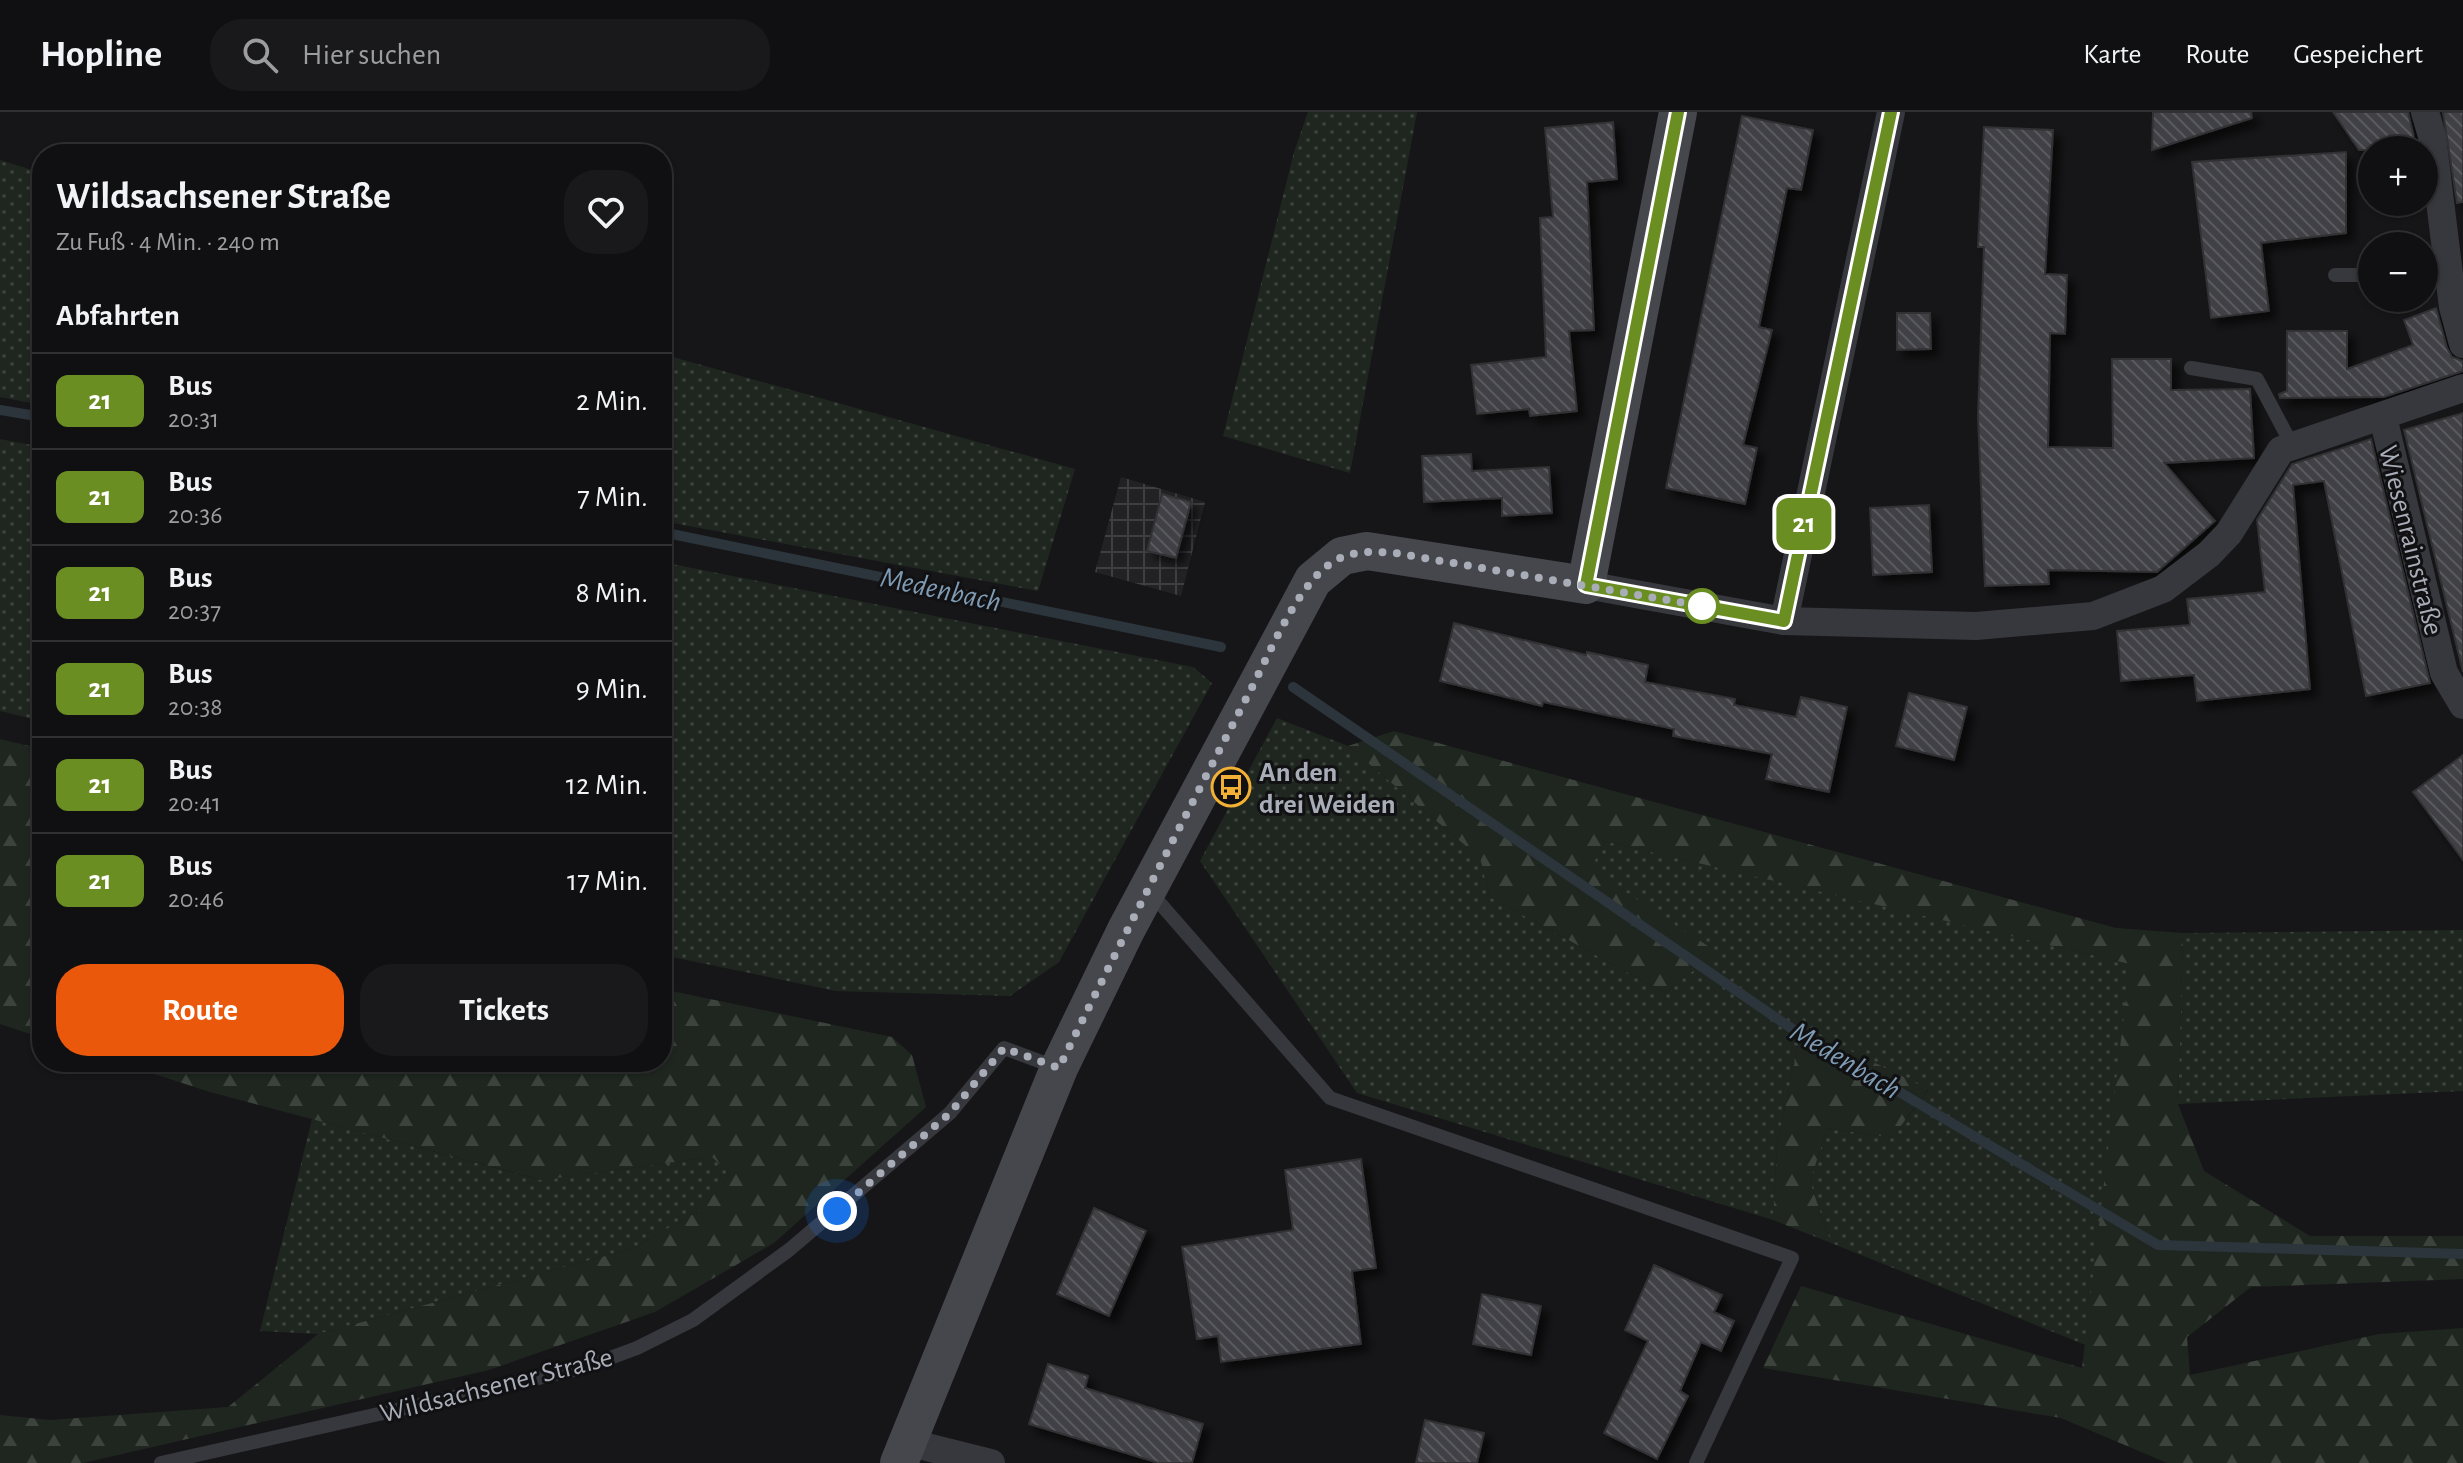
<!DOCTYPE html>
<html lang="de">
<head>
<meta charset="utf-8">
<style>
	body { margin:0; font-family:"Alegreya Sans",sans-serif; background:#19191b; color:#f1f3f6; height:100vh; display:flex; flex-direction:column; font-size:30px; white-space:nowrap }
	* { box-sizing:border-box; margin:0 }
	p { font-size:26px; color:#9c9d9f }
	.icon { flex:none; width:44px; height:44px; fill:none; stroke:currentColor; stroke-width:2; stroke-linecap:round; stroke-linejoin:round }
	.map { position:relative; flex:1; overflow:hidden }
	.sheet { position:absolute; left:32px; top:32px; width:640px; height:928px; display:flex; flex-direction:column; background:#101012; border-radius:32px; box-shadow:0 2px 6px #0004,0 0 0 2px #303032 }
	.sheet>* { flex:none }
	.badge { padding:0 16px; border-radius:12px; font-size:28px; line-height:52px }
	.controls { position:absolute; left:2358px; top:24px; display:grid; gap:16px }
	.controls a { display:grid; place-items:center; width:80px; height:80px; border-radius:50%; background:#101012; box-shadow:0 2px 6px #0004,0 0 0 2px #303032; font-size:40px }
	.you { position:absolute; width:40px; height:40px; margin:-20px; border:6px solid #fff; border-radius:50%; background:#1a73e8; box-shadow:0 0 0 12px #1a73e833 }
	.map>.badge { position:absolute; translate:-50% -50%; box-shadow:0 0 0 4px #fff }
	h2 { padding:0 24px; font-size:30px; line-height:72px }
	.round { display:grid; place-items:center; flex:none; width:84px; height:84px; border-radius:32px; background:#19191b }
	.headline { display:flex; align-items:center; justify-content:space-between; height:136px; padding:0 24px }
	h1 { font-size:38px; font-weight:700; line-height:60px }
	.action { display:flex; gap:16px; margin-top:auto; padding:16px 24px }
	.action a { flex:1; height:92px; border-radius:32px; background:#ea580c; color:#fff; font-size:32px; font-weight:700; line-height:92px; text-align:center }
	.action a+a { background:#19191b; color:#f1f3f6 }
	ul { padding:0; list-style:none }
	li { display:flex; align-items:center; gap:24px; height:96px; padding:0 24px; border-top:2px solid #303032 }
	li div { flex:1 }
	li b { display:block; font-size:30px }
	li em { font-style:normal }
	li .badge { min-width:88px; font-weight:700; text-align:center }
	header { display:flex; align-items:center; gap:48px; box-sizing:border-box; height:112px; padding:0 40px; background:#101012; border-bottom:2px solid #303032 }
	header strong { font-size:38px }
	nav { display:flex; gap:44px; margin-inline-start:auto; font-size:28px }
	.search { width:560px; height:72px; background:#19191b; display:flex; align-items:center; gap:20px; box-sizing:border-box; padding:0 28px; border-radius:32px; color:#9c9d9f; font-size:30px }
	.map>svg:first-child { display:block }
	.industrial { fill:url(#industrial-grid) }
	.grass { fill:url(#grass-dots) }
	.forest { fill:url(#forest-firs) }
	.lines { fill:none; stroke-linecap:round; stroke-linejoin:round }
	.stream { stroke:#2c353c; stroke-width:10 }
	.building { fill:url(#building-back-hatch); stroke:#303034; stroke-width:2; filter:url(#shadow) }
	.service { stroke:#37383d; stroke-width:14 }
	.minor { stroke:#37383d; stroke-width:28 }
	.secondary { stroke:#45474d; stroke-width:38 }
	.line-casing { stroke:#fff; stroke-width:18 }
	.line { stroke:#6b8e23; stroke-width:12 }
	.walk { stroke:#a8adb8; stroke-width:8; stroke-dasharray:0 14.4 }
	.stop-dot { fill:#fff; stroke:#6b8e23; stroke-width:4 }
	.labels { text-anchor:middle; stroke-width:6; stroke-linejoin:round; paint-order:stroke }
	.street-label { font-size:28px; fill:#a8adb8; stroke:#111113 }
	.poi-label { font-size:28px; font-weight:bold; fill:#a8adb8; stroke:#111113; text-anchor:start }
	.water-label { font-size:30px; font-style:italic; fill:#7f9bb3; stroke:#111113 }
</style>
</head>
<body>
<header>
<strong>Hopline</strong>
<div class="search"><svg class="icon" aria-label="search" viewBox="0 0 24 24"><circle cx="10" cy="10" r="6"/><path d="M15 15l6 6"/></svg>Hier suchen</div>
<nav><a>Karte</a><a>Route</a><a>Gespeichert</a></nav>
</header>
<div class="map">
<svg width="2463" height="1351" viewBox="0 0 2463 1351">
	<defs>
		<pattern id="industrial-grid" width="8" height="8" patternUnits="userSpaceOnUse" patternTransform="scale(2)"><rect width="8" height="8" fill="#222225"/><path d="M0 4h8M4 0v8" fill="none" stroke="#3f3f43"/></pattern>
		<pattern id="grass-dots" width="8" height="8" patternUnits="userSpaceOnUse" patternTransform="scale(2)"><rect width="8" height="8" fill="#1e261f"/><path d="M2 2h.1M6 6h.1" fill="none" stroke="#3c433d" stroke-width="1.8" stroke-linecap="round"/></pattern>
		<pattern id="forest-firs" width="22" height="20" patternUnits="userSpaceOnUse" patternTransform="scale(2)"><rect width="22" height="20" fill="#1e261f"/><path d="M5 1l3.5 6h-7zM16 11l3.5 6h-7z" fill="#3c433d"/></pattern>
		<pattern id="building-back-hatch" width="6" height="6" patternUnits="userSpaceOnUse" patternTransform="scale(2)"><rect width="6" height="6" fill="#404145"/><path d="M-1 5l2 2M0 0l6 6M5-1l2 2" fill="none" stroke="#595a5e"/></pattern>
		<filter id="shadow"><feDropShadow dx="7" dy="7" stdDeviation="4" flood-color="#0009"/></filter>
	</defs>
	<rect width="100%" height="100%" fill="#161618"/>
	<path class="industrial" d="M1121,365L1205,390L1181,484L1095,460Z"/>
	<g class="grass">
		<path d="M1308,0H1417L1350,361L1223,324L1294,40Z"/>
		<path d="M0,48L42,61V293L0,285Z"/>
		<path d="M662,242L1075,357L1038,479L662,409Z"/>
		<path d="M0,327L42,335V609L0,599Z"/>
		<path d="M662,450L1193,555L1212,571L1059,850L1010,884L836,879L662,843Z"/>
		<path d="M1277,606L1348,634L1480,746L1490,785L1665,881L1716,840L1590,757L1604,729L2131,852L2088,1234L1831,1131L1810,1070L1827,1016L1892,1026L1928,978L1802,915L1777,1033L1773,1108L1357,981L1200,749Z"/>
		<path d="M2463,818V979L2178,992L2183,821Z"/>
		<path d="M312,1007L541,1068L712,1045L730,1062L701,1098L631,1137L318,1222L260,1219Z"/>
	</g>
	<g class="forest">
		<path d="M1394,619L2116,816L2183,821L2178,992L2204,1059L2310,1124H2463V1167L2251,1175L2187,1225L2190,1263L2379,1222L2463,1216V1351H2167L2061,1306L1763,1256L1801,1174L2082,1256L2130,852L1604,729L1591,757L1717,840L1665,881L1490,785L1480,746L1348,634Z"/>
		<path d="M0,627L42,637V926L0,912Z"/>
		<path d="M662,877L892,925L912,943L926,995L774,1131L655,1200L489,1258L83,1351H0V1303L50,1308L228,1295L318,1222L631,1137L701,1098L730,1062L712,1045L542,1068L210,980L117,950H662Z"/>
		<path d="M1802,915L1928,977L1892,1026L1827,1016L1810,1070L1831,1131L1773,1108L1777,1033Z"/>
	</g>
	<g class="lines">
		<g class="stream">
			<path d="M0,298L42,305"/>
			<path d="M662,420L1221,535"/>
			<path d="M1293,575L1791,916L2158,1133L2463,1142"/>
		</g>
	</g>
	<g class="building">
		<path d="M2153,0H2251L2252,6L2152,38Z"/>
		<path d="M2333,0H2408L2417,38H2359Z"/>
		<path d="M2443,0H2463V90L2457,91Z"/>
		<path d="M1742,4L1813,18L1801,78L1787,76L1759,215L1772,218L1743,333L1757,336L1745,392L1666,376Z"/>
		<path d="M1613,10L1617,67L1587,70L1594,218L1569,219L1577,299L1530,304L1529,297L1477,302L1471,253L1546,245L1540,106L1553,105L1545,16Z"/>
		<path d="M1984,15L2053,18L2045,162L2067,163L2065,222L2050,221L2048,335L2113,336L2112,247H2171V278L2250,277L2254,346L2164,351L2215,409L2157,460L2048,458L2049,472L1985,474L1978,304L1984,135H1978Z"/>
		<path d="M2346,40V121L2261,131L2269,199L2211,206L2192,50Z"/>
		<path d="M2436,196L2447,236L2452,245L2463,249V259L2384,285L2280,286L2279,282L2287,279V219H2347V257L2413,233L2404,208Z"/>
		<path d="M1897,201H1930L1931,237L1897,238Z"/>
		<path d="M2463,301V560L2404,318Z"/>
		<path d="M2371,327L2430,571L2366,584L2324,369L2293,373L2310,577L2197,589L2194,563L2121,569L2117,519L2190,513L2187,487L2265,480L2257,408L2292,352Z"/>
		<path d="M1471,342L1472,359L1549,355L1552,401L1502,404V386L1424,390L1422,344Z"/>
		<path d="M1162,382L1191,390L1176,446L1147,439Z"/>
		<path d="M1929,393L1932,460L1873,463L1870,396Z"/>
		<path d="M1454,511L1586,543L1587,540L1648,553L1645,570L1735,587L1734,593L1796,605L1801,585L1847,595L1829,680L1766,667L1772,642L1673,624L1674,617L1543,590L1542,594L1440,569Z"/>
		<path d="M1909,581L1967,595L1954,648L1896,634Z"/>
		<path d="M2463,643V748L2413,680Z"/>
		<path d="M1361,1047L1376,1156L1352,1159L1361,1232L1221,1250L1218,1224L1197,1227L1182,1135L1293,1118L1285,1058Z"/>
		<path d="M1094,1096L1146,1119L1109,1204L1057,1182Z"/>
		<path d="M1654,1153L1722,1183L1714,1200L1734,1209L1721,1239L1701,1230L1680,1279L1688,1284L1657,1347L1604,1321L1648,1229L1625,1218Z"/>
		<path d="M1482,1182L1541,1194L1531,1243L1473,1232Z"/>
		<path d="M1048,1252L1088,1264L1085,1276L1203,1312L1192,1351H1159L1029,1312Z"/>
		<path d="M1425,1308L1484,1321L1477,1351H1416Z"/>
	</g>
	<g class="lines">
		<g class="service">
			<path d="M2424,162L2450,161"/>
			<path d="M2335,163H2372"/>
			<path d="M2191,256L2257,267L2292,333"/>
			<path d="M1151,781L1330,986L1792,1146L1696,1351"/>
			<path d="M161,1351L583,1256L637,1236L693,1208L789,1138L950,1001L1004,936L1058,956"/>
		</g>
		<g class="minor">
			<path d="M2425,0L2432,24L2453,195L2463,232"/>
			<path d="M2383,305L2444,561L2463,593"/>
			<path d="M1586,473L1784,509L1976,514L2093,504L2163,477L2209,442L2229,421L2281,338L2463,276"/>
			<path d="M1784,509L1891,0"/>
			<path d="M907,1330L991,1351"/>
		</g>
		<path class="secondary" d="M899,1351L1059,956L1126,818L1313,468L1342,444L1367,439L1586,473L1678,0"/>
	</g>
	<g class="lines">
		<defs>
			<path id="line" d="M1678,0L1586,473L1784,509L1891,0"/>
		</defs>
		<use href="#line" class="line-casing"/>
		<use href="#line" class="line"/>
		<path class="walk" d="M837,1099L950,1001L1004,936L1059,956C1120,831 1183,708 1247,585C1267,548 1293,481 1326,455C1346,438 1370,439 1395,441L1702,494"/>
	</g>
	<defs>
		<symbol id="bus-ring" viewBox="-11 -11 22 22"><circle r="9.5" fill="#111113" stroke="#f2b134" stroke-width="1.5"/><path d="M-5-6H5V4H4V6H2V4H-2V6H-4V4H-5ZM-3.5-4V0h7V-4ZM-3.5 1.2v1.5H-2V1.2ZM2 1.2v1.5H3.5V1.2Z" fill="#f2b134"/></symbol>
	</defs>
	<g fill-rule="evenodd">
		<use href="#bus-ring" x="1209" y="653" width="44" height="44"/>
	</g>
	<circle class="stop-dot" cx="1702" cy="494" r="16"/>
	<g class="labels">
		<g class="street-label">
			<text transform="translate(2412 428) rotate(76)" y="10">Wiesenrainstraße</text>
			<text transform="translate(496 1272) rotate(-14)" y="10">Wildsachsener Straße</text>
		</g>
		<g class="poi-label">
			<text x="1259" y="669">An den<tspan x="1259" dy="32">drei Weiden</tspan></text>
		</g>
		<g class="water-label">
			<text transform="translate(941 477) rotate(12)" y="10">Medenbach</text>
			<text transform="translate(1846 948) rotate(31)" y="10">Medenbach</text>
		</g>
	</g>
</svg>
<div class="controls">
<a>+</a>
<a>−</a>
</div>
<div class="you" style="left:837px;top:1099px"></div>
<b class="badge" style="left:1804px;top:412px;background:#6b8e23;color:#fff">21</b>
<section class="sheet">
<div class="headline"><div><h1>Wildsachsener Straße</h1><p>Zu Fuß · 4 Min. · 240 m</p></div><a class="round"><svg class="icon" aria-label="heart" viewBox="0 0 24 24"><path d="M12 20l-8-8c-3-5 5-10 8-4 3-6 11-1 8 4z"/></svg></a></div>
<h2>Abfahrten</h2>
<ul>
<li><span class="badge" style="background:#6b8e23;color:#fff">21</span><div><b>Bus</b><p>20:31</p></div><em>2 Min.</em></li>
<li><span class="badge" style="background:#6b8e23;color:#fff">21</span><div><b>Bus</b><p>20:36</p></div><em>7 Min.</em></li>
<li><span class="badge" style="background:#6b8e23;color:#fff">21</span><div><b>Bus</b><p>20:37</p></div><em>8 Min.</em></li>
<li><span class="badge" style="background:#6b8e23;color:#fff">21</span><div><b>Bus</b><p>20:38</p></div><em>9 Min.</em></li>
<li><span class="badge" style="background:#6b8e23;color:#fff">21</span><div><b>Bus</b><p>20:41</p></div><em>12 Min.</em></li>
<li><span class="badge" style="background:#6b8e23;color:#fff">21</span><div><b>Bus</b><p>20:46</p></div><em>17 Min.</em></li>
</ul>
<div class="action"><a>Route</a><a>Tickets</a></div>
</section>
</div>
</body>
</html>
